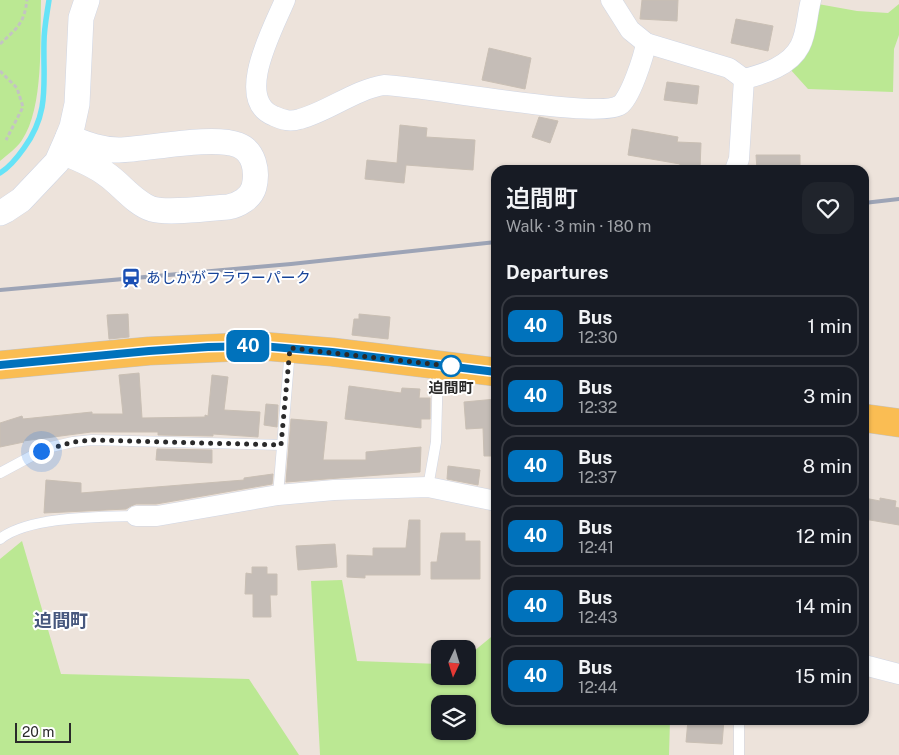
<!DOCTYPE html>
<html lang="en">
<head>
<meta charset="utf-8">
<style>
	body { margin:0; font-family:"Public Sans","Noto Sans JP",sans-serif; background:#20242c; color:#f1f3f6; height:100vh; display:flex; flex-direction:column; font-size:19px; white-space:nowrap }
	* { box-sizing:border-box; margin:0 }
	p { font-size:16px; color:#9ea1a6 }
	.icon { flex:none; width:28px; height:28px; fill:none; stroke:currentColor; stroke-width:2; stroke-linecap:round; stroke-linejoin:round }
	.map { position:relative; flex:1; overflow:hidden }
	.drawer { position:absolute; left:491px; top:165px; width:378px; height:560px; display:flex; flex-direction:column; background:#171b24; border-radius:15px; box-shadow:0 1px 4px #0004 }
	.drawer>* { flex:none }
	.badge { padding:0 10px; border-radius:8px; font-size:18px; line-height:32px }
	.needle { width:32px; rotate:184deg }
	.tools { position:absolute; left:431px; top:640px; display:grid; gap:10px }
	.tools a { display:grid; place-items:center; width:45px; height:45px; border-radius:10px; background:#171b24; box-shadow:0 1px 4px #0004; font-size:25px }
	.scale { position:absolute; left:15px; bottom:12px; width:56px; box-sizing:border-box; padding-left:5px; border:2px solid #2a2a2a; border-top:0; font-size:14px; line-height:18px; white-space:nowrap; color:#2a2a2a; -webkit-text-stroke:4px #fff; paint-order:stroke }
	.you { position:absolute; width:25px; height:25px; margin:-12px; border:4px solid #fff; border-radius:50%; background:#1a73e8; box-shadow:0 0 0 8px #1a73e833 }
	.map>.badge { position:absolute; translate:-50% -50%; box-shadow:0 0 0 2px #fff }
	h2 { padding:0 15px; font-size:19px; line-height:45px }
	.round { display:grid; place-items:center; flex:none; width:52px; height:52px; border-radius:15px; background:#20242c }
	.head { display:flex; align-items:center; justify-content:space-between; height:85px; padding:0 15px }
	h1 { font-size:24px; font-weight:600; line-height:38px }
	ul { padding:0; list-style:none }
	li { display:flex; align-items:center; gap:15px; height:62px; margin:0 10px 8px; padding:0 5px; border:2px solid #363941; border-radius:15px }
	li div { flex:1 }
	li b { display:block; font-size:19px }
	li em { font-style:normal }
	li .badge { min-width:55px; font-weight:700; text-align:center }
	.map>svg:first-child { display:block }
	.green { fill:#bbe893; fill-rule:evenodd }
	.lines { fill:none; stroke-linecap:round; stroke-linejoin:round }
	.stream { stroke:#66e3f7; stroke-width:5.5 }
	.building { fill:#c5bdb7; stroke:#c9bfb4 }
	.service-casing { stroke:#d0d6e4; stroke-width:11 }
	.minor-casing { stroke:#d0d6e4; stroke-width:21 }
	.tertiary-casing { stroke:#d0d6e4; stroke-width:26 }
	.primary-casing { stroke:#c3c3c3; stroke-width:29 }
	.path { stroke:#c3c3c3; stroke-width:3; stroke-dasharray:4 2.5; stroke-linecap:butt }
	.service { stroke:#fff; stroke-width:10 }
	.minor { stroke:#fff; stroke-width:20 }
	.tertiary { stroke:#fff; stroke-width:25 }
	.primary { stroke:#fabd53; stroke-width:28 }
	.rail { stroke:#9da4b6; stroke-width:4 }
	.line-casing { stroke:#fff; stroke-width:11 }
	.line { stroke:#0072bc; stroke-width:8 }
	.walk { stroke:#2a2a2a; stroke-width:5; stroke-dasharray:0 9 }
	.stop-dot { fill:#fff; stroke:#0072bc; stroke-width:2.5 }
	.labels { text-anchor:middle; stroke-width:4; stroke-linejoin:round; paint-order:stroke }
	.transit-label { font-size:15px; fill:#164399; stroke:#fff; text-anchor:start }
	.stop-label { font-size:15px; font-weight:bold; fill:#2a2a2a; stroke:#fff }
	.quarter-label { font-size:18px; font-weight:bold; fill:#47587e; stroke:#fff }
</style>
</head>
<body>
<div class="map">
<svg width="899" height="755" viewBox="0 0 899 755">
	<rect width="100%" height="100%" fill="#ede3db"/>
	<g class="green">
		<path d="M0,0H41C40,39 44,108 22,140C17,148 7,155 0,161Z"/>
		<path d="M818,4L857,11L888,13L899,4V35L894,49L893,92L808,89L790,69Z"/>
		<path d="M22,541L61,674L249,679L299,755H0V559Z"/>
		<path d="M342,580L357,661L440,664V676H468V656L496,633V720H670L669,755H320L311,581ZM440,704H468V731H440Z"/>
	</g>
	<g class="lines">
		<path class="stream" d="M0,173C10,167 17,158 24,148C50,112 43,84 44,42C44,28 47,14 49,0"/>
	</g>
	<g class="building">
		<path d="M642,0H678L677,21L640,19Z"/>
		<path d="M736,19L773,26L768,51L731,43Z"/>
		<path d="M489,48L531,58L525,89L482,80Z"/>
		<path d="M667,82L699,86L697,104L664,100Z"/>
		<path d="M539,117L558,121L550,143L532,137Z"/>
		<path d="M400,125L427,128L426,137L475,140L473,170L406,165L404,183L365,179L367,160L397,163Z"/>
		<path d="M632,129L678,137L677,142L701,143L700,169L680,168V164L628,155Z"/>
		<path d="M756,155H800V170H757Z"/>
		<path d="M128,314L129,337L109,339L107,315Z"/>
		<path d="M359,314L390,317L388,339L352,335L354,319H359Z"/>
		<path d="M139,373L142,418L205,417V415L208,416L212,375L228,377L224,410L260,412L258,437L213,434V436L158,435V432H91L23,441L24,442L0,447V423L22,416L23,419L92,412V414H123L119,375Z"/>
		<path d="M349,386L401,393L402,388L420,389L419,398H430V419H421V428L345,419Z"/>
		<path d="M496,399V456H484L483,428L466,429L464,402Z"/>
		<path d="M266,404L278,405L277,427L264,425Z"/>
		<path d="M291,419L327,422L323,460H366V452L421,447L420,472L286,482Z"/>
		<path d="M157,449L212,450V463L156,460Z"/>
		<path d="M448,466L480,470L478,485L447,479Z"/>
		<path d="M273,474L272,484L156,504H136L131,506L126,509L44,513L46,480L81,483V493L244,480V478Z"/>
		<path d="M864,498L880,501V498L896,501L895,507L899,508V525L864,519Z"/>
		<path d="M409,520H420V575H365V578L347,577V555L373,556V548H406Z"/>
		<path d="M441,533H465V541H480V579H431V562H437Z"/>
		<path d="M335,544L337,567L298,570L296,546Z"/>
		<path d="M252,567H267V574H277V595H270L271,617H253V594H245L246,573L252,574Z"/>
		<path d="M688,720H724L722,744L686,742Z"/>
	</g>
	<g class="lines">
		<defs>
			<g id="service">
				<path d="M0,473L41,451L51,447L73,442L92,440L281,445"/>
				<path d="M428,487L436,442L438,365"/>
				<path d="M278,495L290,349"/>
				<path d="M0,539C29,516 100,517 136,516"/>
				<path d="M739,755V720"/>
			</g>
			<g id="minor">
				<path d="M285,0C274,27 233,100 274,116C283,120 290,122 300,119C329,111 354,90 384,85C423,86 598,120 620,105C630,99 644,56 646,43"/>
				<path d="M611,0L630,30L646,43L729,68L744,79"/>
				<path d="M744,79C764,74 790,66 800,46C807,33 807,14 811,0"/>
				<path d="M735,170L739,159L744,79"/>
				<path d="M136,516H157L278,495L334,490L428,487L496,501"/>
				<path d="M864,665L899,674"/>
			</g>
			<g id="tertiary">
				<path d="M62,152C77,158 93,164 106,174C121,184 134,203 152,209C169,214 208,208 228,207C239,205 251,198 254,187C258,171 254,151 238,145C213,135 149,149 119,150C100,150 86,144 68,137"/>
				<path d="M0,213L6,210L21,200L57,162L68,137L72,127L77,104L81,18L87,0"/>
			</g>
			<g id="primary">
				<path d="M0,365L149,351L261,346L332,352L496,372"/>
				<path d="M864,418L899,423"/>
			</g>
		</defs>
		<use href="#service" class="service-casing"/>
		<use href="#minor" class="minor-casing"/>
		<use href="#tertiary" class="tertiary-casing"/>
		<use href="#primary" class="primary-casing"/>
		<g class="path">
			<path d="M0,44C17,28 24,24 27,0"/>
			<path d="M0,71L17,88L23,107L6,140"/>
		</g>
		<use href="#service" class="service"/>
		<use href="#minor" class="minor"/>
		<use href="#tertiary" class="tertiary"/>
		<use href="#primary" class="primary"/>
		<g class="rail">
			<path d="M864,203L899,199"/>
			<path d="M0,290L291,264L496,242"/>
		</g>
	</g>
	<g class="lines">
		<defs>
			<path id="line" d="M0,365L149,351L208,347L261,346L332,352L496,372"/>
		</defs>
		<use href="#line" class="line-casing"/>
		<use href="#line" class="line"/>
		<path class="walk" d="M41,451L73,442L92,440L281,445L290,348L458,367L451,366"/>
	</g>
	<defs>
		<symbol id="station-bare" viewBox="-9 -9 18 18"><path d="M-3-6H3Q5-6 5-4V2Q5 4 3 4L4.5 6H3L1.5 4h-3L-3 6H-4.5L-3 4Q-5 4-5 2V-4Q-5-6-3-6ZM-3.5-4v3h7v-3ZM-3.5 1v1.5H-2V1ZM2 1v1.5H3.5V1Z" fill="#1a4fb4" stroke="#fff" stroke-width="2.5" paint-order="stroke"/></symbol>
	</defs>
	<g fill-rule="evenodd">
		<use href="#station-bare" x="117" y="264" width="28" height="28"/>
	</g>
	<circle class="stop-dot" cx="451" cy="366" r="10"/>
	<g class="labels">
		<g class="transit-label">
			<text x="146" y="283">あしかがフラワーパーク</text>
		</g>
		<g class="stop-label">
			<text x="451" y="393">迫間町</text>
		</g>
		<g class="quarter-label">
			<text x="61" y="627">迫間町</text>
		</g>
	</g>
</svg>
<div class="tools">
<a><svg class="needle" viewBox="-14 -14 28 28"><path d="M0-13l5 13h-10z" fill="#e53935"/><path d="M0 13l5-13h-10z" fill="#9ea1a6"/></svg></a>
<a><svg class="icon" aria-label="layers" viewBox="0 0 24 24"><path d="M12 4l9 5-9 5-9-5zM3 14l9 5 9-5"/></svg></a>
</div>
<div class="scale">20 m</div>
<div class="you" style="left:41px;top:451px"></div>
<b class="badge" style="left:248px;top:346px;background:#0072bc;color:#fff">40</b>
<section class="drawer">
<div class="head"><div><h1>迫間町</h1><p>Walk · 3 min · 180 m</p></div><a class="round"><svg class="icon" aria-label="heart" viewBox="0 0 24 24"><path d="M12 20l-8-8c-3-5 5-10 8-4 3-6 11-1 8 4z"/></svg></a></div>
<h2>Departures</h2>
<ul>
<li><span class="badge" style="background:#0072bc;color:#fff">40</span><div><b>Bus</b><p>12:30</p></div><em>1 min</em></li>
<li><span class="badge" style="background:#0072bc;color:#fff">40</span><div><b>Bus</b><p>12:32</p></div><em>3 min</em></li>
<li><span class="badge" style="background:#0072bc;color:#fff">40</span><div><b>Bus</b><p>12:37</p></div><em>8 min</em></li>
<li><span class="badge" style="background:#0072bc;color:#fff">40</span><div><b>Bus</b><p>12:41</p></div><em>12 min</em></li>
<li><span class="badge" style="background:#0072bc;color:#fff">40</span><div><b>Bus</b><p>12:43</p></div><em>14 min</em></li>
<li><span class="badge" style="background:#0072bc;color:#fff">40</span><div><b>Bus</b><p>12:44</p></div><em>15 min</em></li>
</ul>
</section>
</div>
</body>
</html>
